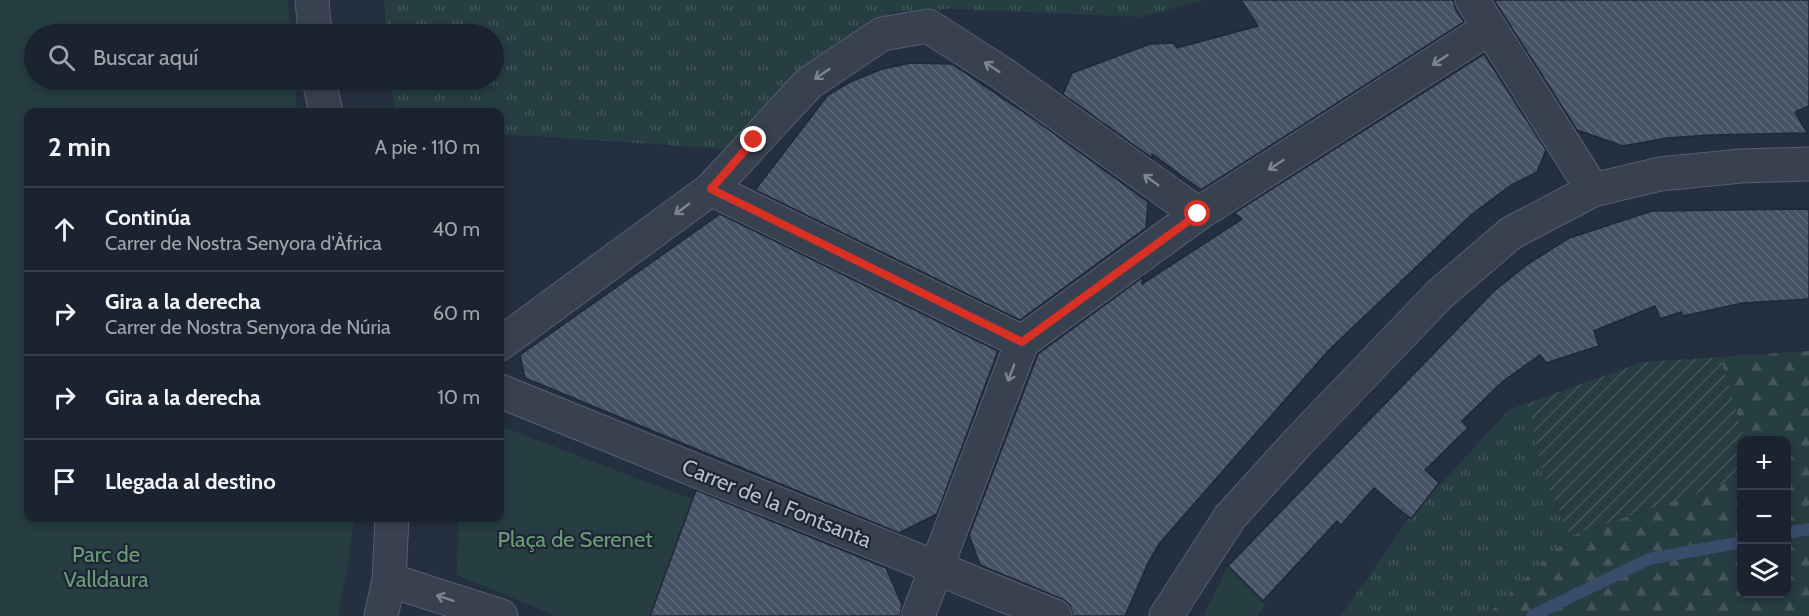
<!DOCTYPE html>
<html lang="es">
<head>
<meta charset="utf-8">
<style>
	:root { --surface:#1b2330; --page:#242b38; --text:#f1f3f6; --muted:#a0a4ab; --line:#39404c }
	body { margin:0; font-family:Cabin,sans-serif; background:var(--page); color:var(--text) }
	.controls { position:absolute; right:18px; bottom:18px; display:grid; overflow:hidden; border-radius:12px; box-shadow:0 3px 9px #0003 }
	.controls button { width:54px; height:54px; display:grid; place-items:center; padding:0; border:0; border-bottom:2px solid var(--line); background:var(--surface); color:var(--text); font:30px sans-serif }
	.stop { position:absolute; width:18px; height:18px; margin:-14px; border:4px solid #d93025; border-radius:50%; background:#fff }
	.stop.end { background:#d93025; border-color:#fff; box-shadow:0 2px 6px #0008 }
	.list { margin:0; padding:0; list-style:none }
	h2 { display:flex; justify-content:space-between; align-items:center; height:78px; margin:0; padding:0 24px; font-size:26px }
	h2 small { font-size:20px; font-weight:400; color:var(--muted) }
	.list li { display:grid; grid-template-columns:39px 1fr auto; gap:18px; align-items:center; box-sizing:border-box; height:84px; padding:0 24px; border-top:2px solid var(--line) }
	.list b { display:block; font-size:22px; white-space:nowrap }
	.list p { margin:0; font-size:20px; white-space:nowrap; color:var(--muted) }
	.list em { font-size:20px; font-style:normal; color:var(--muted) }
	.icon { flex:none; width:33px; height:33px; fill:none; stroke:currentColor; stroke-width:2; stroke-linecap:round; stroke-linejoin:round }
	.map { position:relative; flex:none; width:1809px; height:616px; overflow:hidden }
	.search { position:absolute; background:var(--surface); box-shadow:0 3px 9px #0003; left:24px; top:24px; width:480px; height:66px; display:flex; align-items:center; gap:15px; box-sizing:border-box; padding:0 21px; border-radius:33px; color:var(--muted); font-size:22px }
	.panel { position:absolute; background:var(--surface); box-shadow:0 3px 9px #0003; left:24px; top:108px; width:480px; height:414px; border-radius:12px }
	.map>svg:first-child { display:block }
</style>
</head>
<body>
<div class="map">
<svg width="1809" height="616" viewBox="0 0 1809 616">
	<defs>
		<pattern id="grass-tufts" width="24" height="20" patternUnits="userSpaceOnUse" patternTransform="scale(1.5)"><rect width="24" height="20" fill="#263d41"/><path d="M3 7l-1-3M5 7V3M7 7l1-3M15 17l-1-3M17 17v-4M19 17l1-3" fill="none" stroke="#43575b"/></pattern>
		<pattern id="forest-firs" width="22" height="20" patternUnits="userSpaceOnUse" patternTransform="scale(1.5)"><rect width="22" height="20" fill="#263d41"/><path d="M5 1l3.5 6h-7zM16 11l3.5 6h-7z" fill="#43575b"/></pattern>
		<pattern id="garden-furrows" width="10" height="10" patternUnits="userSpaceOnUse" patternTransform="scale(1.5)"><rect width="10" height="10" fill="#263d41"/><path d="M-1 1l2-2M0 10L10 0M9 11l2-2" fill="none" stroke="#43575b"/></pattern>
		<pattern id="building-back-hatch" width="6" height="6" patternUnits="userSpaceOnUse" patternTransform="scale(1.5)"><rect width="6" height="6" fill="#455164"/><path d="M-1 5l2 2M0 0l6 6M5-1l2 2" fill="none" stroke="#5e6879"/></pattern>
	</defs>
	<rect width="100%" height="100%" fill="#242f40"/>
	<g fill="url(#grass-tufts)">
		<polygon points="384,0 1204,0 1141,17 951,9 891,12 802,68 726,149 500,134 500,112 395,112 391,80 494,80 494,34 387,34"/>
		<polygon points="1528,403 1542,471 1570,536 1486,616 1341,616 1412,514 1509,410"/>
	</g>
	<polygon fill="url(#forest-firs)" points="1809,351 1809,616 1486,616 1570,536 1741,478 1742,594 1786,594 1786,440 1745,440 1720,357"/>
	<g fill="#263d41">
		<polygon points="0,0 288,0 291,34 34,34 34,80 295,80 297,112 28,112 28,518 354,518 349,560 338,616 0,616"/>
		<polygon points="500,426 692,499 650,616 556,616 457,575 458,518 500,518"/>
		<polygon points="1228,566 1266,604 1258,616 1203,616"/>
	</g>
	<polygon fill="url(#garden-furrows)" points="1720,357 1745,440 1742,440 1741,478 1570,536 1542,471 1528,403 1643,362"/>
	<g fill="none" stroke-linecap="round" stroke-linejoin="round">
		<g stroke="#394c69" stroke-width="12">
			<polyline points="1786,533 1809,529"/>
			<polyline points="1532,616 1649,559 1742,542"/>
		</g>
	</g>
	<g fill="url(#building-back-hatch)" stroke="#1f2837" stroke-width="1.5">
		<polygon points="1241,0 1453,0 1456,10 1464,22 1201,190 1152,154 1152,158 1063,94 1072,73 1150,44 1174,43 1177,48 1258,26"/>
		<polygon points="1494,0 1809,0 1809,106 1795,112 1807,133 1711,135 1667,138 1623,146 1577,130"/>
		<polygon points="1484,54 1546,150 1537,172 1510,186 1471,215 1328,351 1159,544 1148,563 1125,616 1073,616 1070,605 1062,599 980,565 969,535 1038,354 1143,277 1142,284 1242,219 1234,213"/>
		<polygon points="911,63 952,64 1038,122 1148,202 1146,228 1020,320 755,190 828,95 850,82 882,69"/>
		<polygon points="1809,209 1809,299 1743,303 1683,316 1681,312 1660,319 1655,306 1594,331 1599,346 1546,363 1540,355 1502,382 1462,421 1468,428 1425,470 1439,483 1411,519 1374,488 1341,525 1337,521 1263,601 1228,566 1494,291 1528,264 1569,238 1652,211"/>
		<polygon points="720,214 998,351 937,514 899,533 525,378 520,355"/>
		<polygon points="696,490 886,568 902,605 900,616 650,616"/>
	</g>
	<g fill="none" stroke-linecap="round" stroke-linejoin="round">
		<defs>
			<g id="minor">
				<polyline points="312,0 315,34"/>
				<polyline points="1472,0 1593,190"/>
				<polyline points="319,80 326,112"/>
				<polyline points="711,189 1022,342"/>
				<polyline points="500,344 711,189 809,83 882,34 928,26 1003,74 1198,214"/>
				<polyline points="500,391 1055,616"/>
				<polyline points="389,580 501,616"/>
				<polyline points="381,616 389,580 392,518"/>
				<polyline points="918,616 1022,342 1198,214 1489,28"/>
				<polyline points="1166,616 1230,517 1299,441 1440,294 1511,233 1593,190 1660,174 1741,166 1809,164"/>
			</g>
		</defs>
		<use href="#minor" stroke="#565f6d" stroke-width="35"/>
		<use href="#minor" stroke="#384150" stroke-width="33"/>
	</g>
	<defs><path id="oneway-shaft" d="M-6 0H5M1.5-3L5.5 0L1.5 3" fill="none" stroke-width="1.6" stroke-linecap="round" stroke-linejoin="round" transform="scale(1.5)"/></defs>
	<g stroke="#7d8593">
		<use href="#oneway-shaft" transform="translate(1440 60) rotate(147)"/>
		<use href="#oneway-shaft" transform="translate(992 67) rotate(-147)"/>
		<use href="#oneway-shaft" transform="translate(822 74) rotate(146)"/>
		<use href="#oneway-shaft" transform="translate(1276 165) rotate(147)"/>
		<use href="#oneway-shaft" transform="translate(1151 180) rotate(-144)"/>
		<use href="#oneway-shaft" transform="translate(682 209) rotate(144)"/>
		<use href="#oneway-shaft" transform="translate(1011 373) rotate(111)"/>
		<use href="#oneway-shaft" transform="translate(445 598) rotate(-162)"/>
	</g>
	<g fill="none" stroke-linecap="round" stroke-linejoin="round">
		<polyline stroke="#d93025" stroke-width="8" points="754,140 711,189 1022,342 1198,214"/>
	</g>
	<g text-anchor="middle" stroke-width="4.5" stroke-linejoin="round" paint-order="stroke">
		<g font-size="22" fill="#b5bcca" stroke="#1d2635">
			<text transform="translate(777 503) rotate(22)" y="8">Carrer de la Fontsanta</text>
		</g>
		<g font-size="22" fill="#6b9c78" stroke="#1d2635">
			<text x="575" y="547">Plaça de Serenet</text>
			<text x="106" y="562">Parc de<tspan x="106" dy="25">Valldaura</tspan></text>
		</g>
	</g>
</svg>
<div class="controls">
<button>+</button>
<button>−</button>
<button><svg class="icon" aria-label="layers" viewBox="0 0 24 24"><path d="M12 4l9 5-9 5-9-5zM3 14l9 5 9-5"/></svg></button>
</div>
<div class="stop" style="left:1198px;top:214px"></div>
<div class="stop end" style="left:754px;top:140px"></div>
<div class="search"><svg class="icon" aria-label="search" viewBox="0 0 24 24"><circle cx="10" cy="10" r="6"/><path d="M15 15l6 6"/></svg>Buscar aquí</div>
<section class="panel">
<h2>2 min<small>A pie · 110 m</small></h2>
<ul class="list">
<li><svg class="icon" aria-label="ahead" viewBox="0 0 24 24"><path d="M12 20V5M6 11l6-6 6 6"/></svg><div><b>Continúa</b><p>Carrer de Nostra Senyora d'Àfrica</p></div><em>40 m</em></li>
<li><svg class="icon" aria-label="right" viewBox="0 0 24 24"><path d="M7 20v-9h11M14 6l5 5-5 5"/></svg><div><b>Gira a la derecha</b><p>Carrer de Nostra Senyora de Núria</p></div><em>60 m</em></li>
<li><svg class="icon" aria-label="right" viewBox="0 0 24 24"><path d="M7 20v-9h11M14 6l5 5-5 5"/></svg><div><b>Gira a la derecha</b></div><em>10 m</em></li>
<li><svg class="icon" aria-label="arrive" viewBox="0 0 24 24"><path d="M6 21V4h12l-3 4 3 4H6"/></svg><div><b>Llegada al destino</b></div></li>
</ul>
</section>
</div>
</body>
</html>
